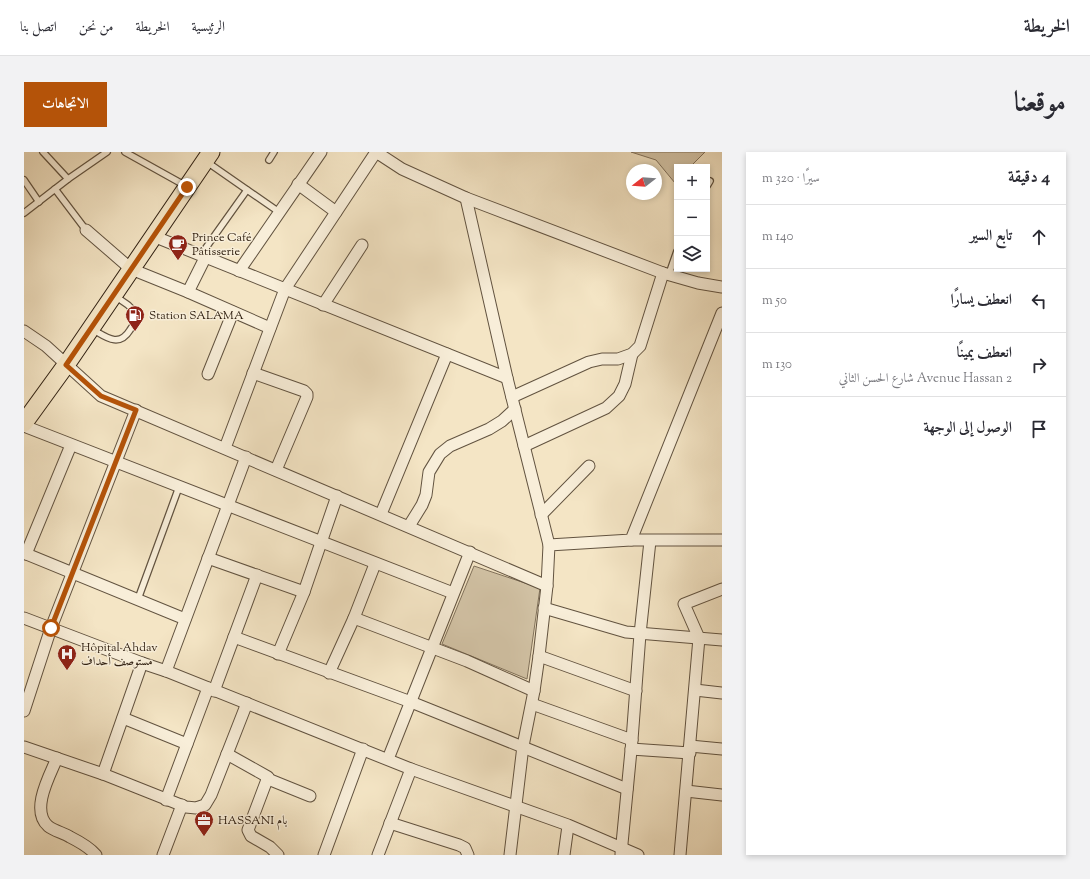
<!DOCTYPE html>
<html lang="ar">
<head>
<meta charset="utf-8">
<style>
	:root { --surface:#fff; --page:#f2f2f3; --text:#2b2b33; --muted:#7c7c81; --line:#e1e1e2; --accent:#b45309 }
	body { margin:0; font-family:"Sorts Mill Goudy",Amiri,serif; background:var(--page); color:var(--text); direction:rtl }
	.controls { position:absolute; right:12px; top:12px; display:grid; overflow:hidden; border-radius:0px; box-shadow:0 2px 6px #0003 }
	.controls button { width:36px; height:36px; display:grid; place-items:center; padding:0; border:0; border-bottom:1px solid var(--line); background:var(--surface); color:var(--text); font:20px sans-serif }
	.compass { position:absolute; left:602px; top:12px; width:36px; height:36px; border-radius:50%; background:var(--surface); box-shadow:0 2px 6px #0003; rotate:253deg }
	.stop { position:absolute; width:12px; height:12px; margin:-9px; border:3px solid #b45309; border-radius:50%; background:#fff }
	.stop.end { background:#b45309; border-color:#fff; box-shadow:0 1px 4px #0008 }
	.list { margin:0; padding:0; list-style:none }
	h2 { display:flex; justify-content:space-between; align-items:center; height:52px; margin:0; padding:0 16px; font-size:17px }
	h2 small { font-size:13px; font-weight:400; color:var(--muted) }
	.list li { display:grid; grid-template-columns:26px 1fr auto; gap:12px; align-items:center; box-sizing:border-box; height:64px; padding:0 16px; border-top:1px solid var(--line) }
	.list b { display:block; font-size:15px; white-space:nowrap }
	.list p { margin:0; font-size:13px; white-space:nowrap; color:var(--muted) }
	.list em { font-size:13px; font-style:normal; color:var(--muted) }
	.icon { flex:none; width:22px; height:22px; fill:none; stroke:currentColor; stroke-width:2; stroke-linecap:round; stroke-linejoin:round }
	.map { position:relative; flex:none; width:698px; height:703px; overflow:hidden; direction:ltr; border-radius:0px }
	header { display:flex; align-items:center; gap:24px; box-sizing:border-box; height:56px; padding:0 20px; background:var(--surface); border-bottom:1px solid var(--line) }
	header strong { font-size:19px }
	nav { display:flex; gap:22px; margin-inline-start:auto; font-size:14px }
	.intro { display:flex; align-items:center; justify-content:space-between; box-sizing:border-box; height:96px; padding:0 24px }
	h1 { margin:0; font-size:28px }
	.button { padding:10px 18px; border-radius:0px; background:var(--accent); color:#fff; font-size:14px; font-weight:700 }
	main { display:flex; gap:24px; padding:0 24px }
	aside { flex:1; background:var(--surface); border-radius:0px; box-shadow:0 2px 6px #0003 }
	.map>svg:first-child { display:block }
</style>
</head>
<body>
<header>
<strong>الخريطة</strong>
<nav><a>الرئيسية</a><a>الخريطة</a><a>من نحن</a><a>اتصل بنا</a></nav>
</header>
<div class="intro"><h1>موقعنا</h1><a class="button">الاتجاهات</a></div>
<main>
<aside>
<h2>4 دقيقة<small>سيرًا · 320 m</small></h2>
<ul class="list">
<li><svg class="icon" aria-label="ahead" viewBox="0 0 24 24"><path d="M12 20V5M6 11l6-6 6 6"/></svg><div><b>تابع السير</b></div><em>140 m</em></li>
<li><svg class="icon" aria-label="left" viewBox="0 0 24 24"><path d="M17 20v-9H6M10 6l-5 5 5 5"/></svg><div><b>انعطف يسارًا</b></div><em>50 m</em></li>
<li><svg class="icon" aria-label="right" viewBox="0 0 24 24"><path d="M7 20v-9h11M14 6l5 5-5 5"/></svg><div><b>انعطف يمينًا</b><p>Avenue Hassan 2 شارع الحسن الثاني</p></div><em>130 m</em></li>
<li><svg class="icon" aria-label="arrive" viewBox="0 0 24 24"><path d="M6 21V4h12l-3 4 3 4H6"/></svg><div><b>الوصول إلى الوجهة</b></div></li>
</ul>
</aside>
<div class="map">
<svg width="698" height="703" viewBox="0 0 698 703">
	<rect width="100%" height="100%" fill="#f4e5c5"/>
	<filter id="stains"><feTurbulence type="fractalNoise" baseFrequency=".005" numOctaves="4"/><feColorMatrix values="0 0 0 0 .2 0 0 0 0 .09 0 0 0 0 .02 0 0 0 .5 -.17"/></filter>
	<radialGradient id="worn" r=".72"><stop offset=".6" stop-color="#630" stop-opacity="0"/><stop offset="1" stop-color="#630" stop-opacity=".3"/></radialGradient>
	<g fill="#d3c4a7" stroke="#82735d">
		<polygon points="607,0 681,0 666,15 653,15 653,28 651,31 632,8"/>
		<polygon points="450,414 516,436 503,527 418,492"/>
	</g>
	<g fill="none" stroke-linecap="round" stroke-linejoin="round">
		<defs>
			<g id="lane">
				<polyline points="19,0 44,27"/>
				<polyline points="101,0 162,34"/>
				<polyline points="245,8 250,0"/>
				<polyline points="183,10 255,60"/>
				<polyline points="0,28 15,50"/>
				<polyline points="683,34 686,29"/>
				<polyline points="31,37 62,78"/>
				<polyline points="0,61 44,27 83,0"/>
				<polyline points="176,104 223,38"/>
				<polyline points="645,122 653,99"/>
				<path d="M68,177C82,185 95,196 106,178C110,172 113,168 112,161L104,153L91,144"/>
				<polyline points="114,447 155,335"/>
			</g>
			<g id="street">
				<polyline points="274,32 312,60"/>
				<polyline points="442,46 483,226 525,393"/>
				<polyline points="62,78 107,117 164,140 181,106"/>
				<polyline points="129,84 483,226"/>
				<polyline points="215,119 297,0"/>
				<polyline points="164,140 246,176"/>
				<polyline points="299,153 338,93"/>
				<polyline points="0,179 22,194 77,244 523,434"/>
				<polyline points="229,221 280,239 283,242 283,245 252,318"/>
				<polyline points="184,222 209,160"/>
				<polyline points="488,245 565,210 578,207 594,207 608,202 616,194 639,121"/>
				<polyline points="0,274 429,441"/>
				<polyline points="500,294 582,256 595,244 601,232 608,202"/>
				<polyline points="201,296 261,137 352,0 378,17 442,46 639,121 674,131 698,135"/>
				<polyline points="357,362 423,202"/>
				<polyline points="517,363 565,314"/>
				<polyline points="385,374 398,353 402,343 405,320 416,302 426,294 465,277 478,269 491,257"/>
				<polyline points="607,388 698,388"/>
				<polyline points="0,401 161,467"/>
				<polyline points="2,402 47,293"/>
				<polyline points="184,406 280,440"/>
				<polyline points="520,456 602,480 698,488"/>
				<polyline points="0,466 118,511 142,519 387,617 544,673 614,703"/>
				<polyline points="330,466 443,509 510,539"/>
				<polyline points="210,485 387,550 603,637"/>
				<polyline points="254,502 280,440 313,344"/>
				<polyline points="515,504 612,539"/>
				<polyline points="142,519 222,305"/>
				<polyline points="305,521 330,466 351,412"/>
				<polyline points="671,538 698,541"/>
				<polyline points="190,539 233,423"/>
				<polyline points="508,552 608,588"/>
				<polyline points="0,559 27,476 112,258"/>
				<polyline points="99,566 163,592"/>
				<polyline points="666,594 698,597"/>
				<polyline points="0,595 79,622 162,655 172,656 181,653 187,643 223,551"/>
				<polyline points="607,597 666,601"/>
				<polyline points="203,602 244,625 224,678 227,684 246,695 254,703"/>
				<path d="M33,606C26,623 6,658 24,674C30,679 40,681 46,685C56,690 65,695 72,703"/>
				<polyline points="364,607 446,400"/>
				<polyline points="79,622 118,511"/>
				<polyline points="244,627 286,644"/>
				<polyline points="662,639 698,643"/>
				<polyline points="142,648 184,536"/>
				<polyline points="366,671 435,693 441,696 444,703"/>
				<polyline points="597,702 608,588 616,482 626,389"/>
				<polyline points="139,703 158,653"/>
				<polyline points="300,703 339,597"/>
				<polyline points="354,703 387,617"/>
				<polyline points="486,703 499,594 510,539 515,504 523,434 525,393 607,388 698,161"/>
				<polyline points="540,703 544,674"/>
				<polyline points="656,703 675,486 660,452 698,437"/>
			</g>
			<polyline id="primary" points="0,271 42,213 187,0"/>
		</defs>
		<use href="#lane" stroke="#625340" stroke-width="8"/>
		<use href="#street" stroke="#625340" stroke-width="13"/>
		<use href="#primary" stroke="#322213" stroke-width="19"/>
		<use href="#lane" stroke="#f8eed9" stroke-width="5.5"/>
		<use href="#street" stroke="#f8eed9" stroke-width="11"/>
		<use href="#primary" stroke="#f4e5c5" stroke-width="17"/>
	</g>
	<g fill="none" stroke-linecap="round" stroke-linejoin="round">
		<polyline stroke="#b45309" stroke-width="5" points="27,476 112,258 77,244 42,213 163,35"/>
	</g>
	<defs>
		<symbol id="cafe-pin" viewBox="-11 -11 22 30"><path d="M0 17L-7.5 6A9.5 9.5 0 1 1 7.5 6Z" fill="#8f2418" stroke="#f8eed9"/><path d="M-5.5-4.5H6V0H3Q3 3.5 0 3.5H-2.5Q-5.5 3.5-5.5 0ZM3-3.2v2h1.7v-2ZM-6 4.5H4V6H-6Z" fill="#fff"/></symbol>
		<symbol id="fuel-pin" viewBox="-11 -11 22 30"><path d="M0 17L-7.5 6A9.5 9.5 0 1 1 7.5 6Z" fill="#8f2418" stroke="#f8eed9"/><path d="M-5.5-6h7V0h2V4h1.3V-2.5L3-4.5l.8-.8L6-3V5H2.5V1h-1V6h-7ZM-4.2-4.7v3.2H.2V-4.7Z" fill="#fff"/></symbol>
		<symbol id="hospital-pin" viewBox="-11 -11 22 30"><path d="M0 17L-7.5 6A9.5 9.5 0 1 1 7.5 6Z" fill="#8f2418" stroke="#f8eed9"/><path d="M-5-5h3v3.5h4V-5h3V5h-3V1.5h-4V5h-3Z" fill="#fff"/></symbol>
		<symbol id="office-pin" viewBox="-11 -11 22 30"><path d="M0 17L-7.5 6A9.5 9.5 0 1 1 7.5 6Z" fill="#8f2418" stroke="#f8eed9"/><path d="M-6-3h4V-5.5h4V-3h4V5H-6ZM-1-4.5V-3h2v-1.5ZM-6 0V1H6V0Z" fill="#fff"/></symbol>
	</defs>
	<g fill-rule="evenodd">
		<use href="#cafe-pin" x="143" y="81" width="22" height="30"/>
		<use href="#fuel-pin" x="100" y="152" width="22" height="30"/>
		<use href="#hospital-pin" x="32" y="491" width="22" height="30"/>
		<use href="#office-pin" x="169" y="657" width="22" height="30"/>
	</g>
	<g text-anchor="middle" stroke-width="3" stroke-linejoin="round" paint-order="stroke">
		<g font-size="12" fill="#322213" stroke="#f8eed9" text-anchor="start">
			<text x="168" y="89">Prince Café<tspan x="168" dy="14">Pâtisserie</tspan></text>
			<text x="125" y="167">Station SALAMA</text>
			<text x="57" y="499">Hôpital Ahdav<tspan x="57" dy="14">مستوصف أحداف</tspan></text>
			<text x="194" y="672">HASSANI بام</text>
		</g>
	</g>
	<rect width="100%" height="100%" filter="url(#stains)"/>
	<rect width="100%" height="100%" fill="url(#worn)"/>
</svg>
<div class="controls">
<button>+</button>
<button>−</button>
<button><svg class="icon" aria-label="layers" viewBox="0 0 24 24"><path d="M12 4l9 5-9 5-9-5zM3 14l9 5 9-5"/></svg></button>
</div>
<svg class="compass" viewBox="-18 -18 36 36"><path d="M0-13l5 13h-10z" fill="#e53935"/><path d="M0 13l5-13h-10z" fill="#7c7c81"/></svg>
<div class="stop" style="left:27px;top:476px"></div>
<div class="stop end" style="left:163px;top:35px"></div>
</div>
</main>
</body>
</html>
